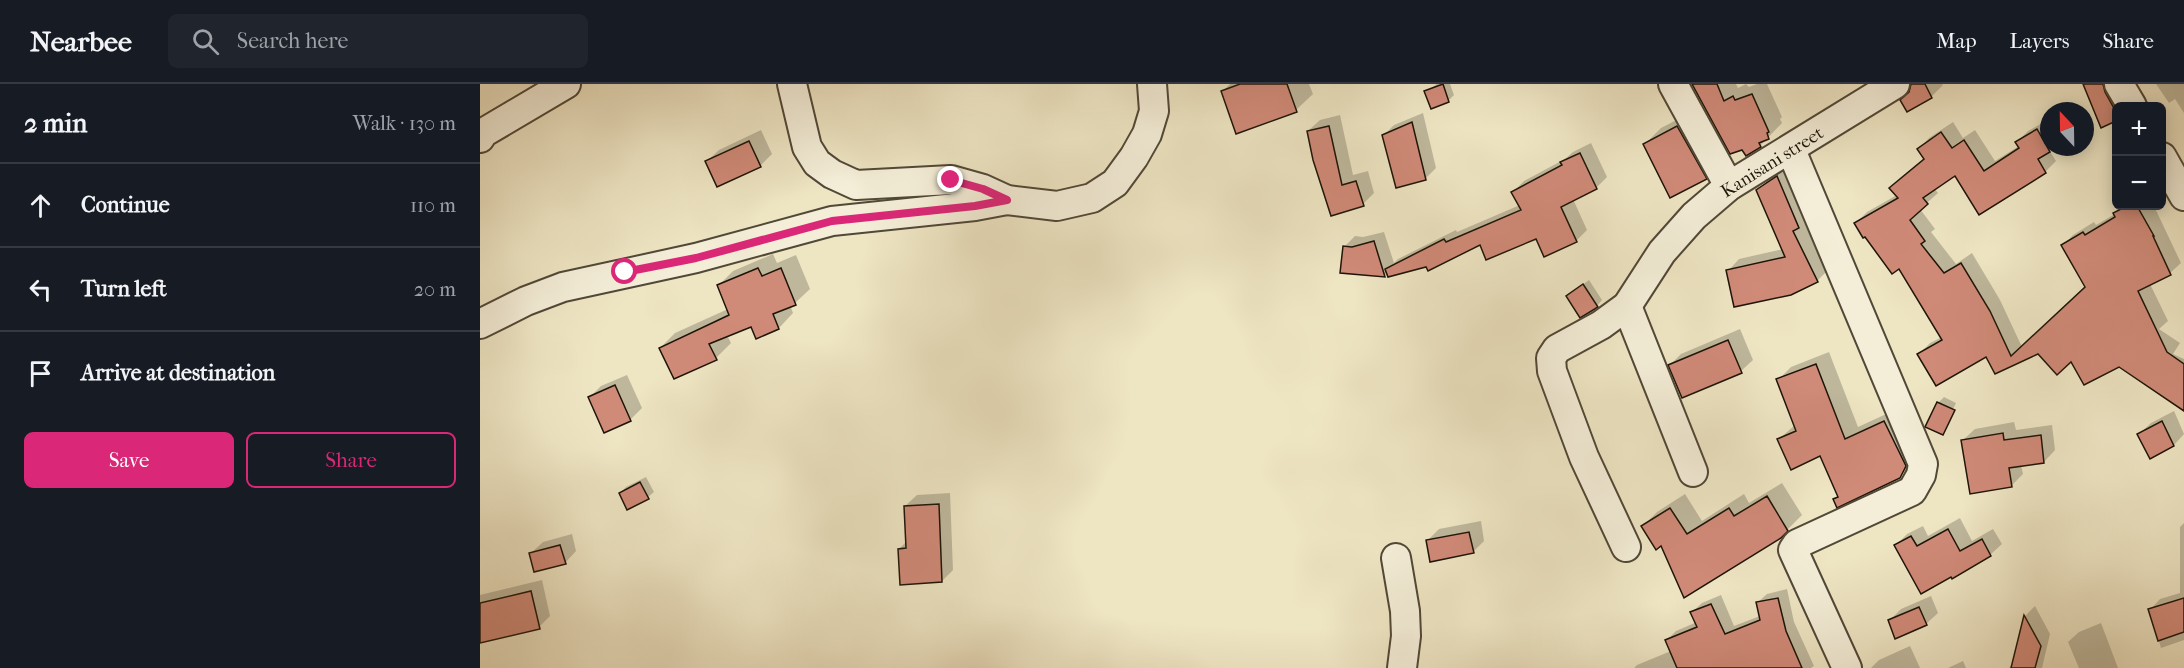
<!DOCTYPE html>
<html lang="en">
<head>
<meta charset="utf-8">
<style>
	:root { --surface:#171b24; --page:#20242c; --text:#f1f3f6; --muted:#9ea1a6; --line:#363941; --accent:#db2777 }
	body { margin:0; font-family:"IM FELL French Canon",serif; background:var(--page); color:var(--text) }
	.controls { position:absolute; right:18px; top:18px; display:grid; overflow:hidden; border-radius:9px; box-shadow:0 3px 15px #0003 }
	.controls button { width:54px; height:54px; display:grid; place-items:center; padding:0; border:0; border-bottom:2px solid var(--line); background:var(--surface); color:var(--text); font:30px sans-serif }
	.compass { position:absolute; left:1560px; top:18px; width:54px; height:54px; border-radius:50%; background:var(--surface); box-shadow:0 3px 15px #0003; rotate:338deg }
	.stop { position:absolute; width:18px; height:18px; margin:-14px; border:4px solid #db2777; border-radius:50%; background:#fff }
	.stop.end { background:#db2777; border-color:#fff; box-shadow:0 2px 6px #0008 }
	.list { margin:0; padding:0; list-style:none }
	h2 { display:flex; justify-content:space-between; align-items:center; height:78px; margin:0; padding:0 24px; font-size:26px }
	h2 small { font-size:20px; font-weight:400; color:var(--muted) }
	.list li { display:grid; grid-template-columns:39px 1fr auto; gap:18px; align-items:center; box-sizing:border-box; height:84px; padding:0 24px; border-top:2px solid var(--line) }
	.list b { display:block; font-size:22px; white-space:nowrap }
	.list em { font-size:20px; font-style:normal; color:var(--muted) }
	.actions { display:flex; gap:12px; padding:18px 24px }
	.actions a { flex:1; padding:14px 0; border:2px solid var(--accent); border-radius:9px; text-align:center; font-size:21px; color:var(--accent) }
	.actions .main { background:var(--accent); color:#fff }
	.icon { flex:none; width:33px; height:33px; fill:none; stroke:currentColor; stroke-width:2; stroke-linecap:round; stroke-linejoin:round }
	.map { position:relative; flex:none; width:1704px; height:584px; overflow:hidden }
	header { display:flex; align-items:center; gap:36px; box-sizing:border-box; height:84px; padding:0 30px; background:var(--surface); border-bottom:2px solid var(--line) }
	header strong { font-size:28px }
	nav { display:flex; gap:33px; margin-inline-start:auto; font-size:21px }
	.search { width:420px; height:54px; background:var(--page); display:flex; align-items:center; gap:15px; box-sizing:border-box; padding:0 21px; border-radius:9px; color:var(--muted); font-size:22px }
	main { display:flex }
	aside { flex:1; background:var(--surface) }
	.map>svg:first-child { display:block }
</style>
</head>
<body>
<header>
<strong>Nearbee</strong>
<div class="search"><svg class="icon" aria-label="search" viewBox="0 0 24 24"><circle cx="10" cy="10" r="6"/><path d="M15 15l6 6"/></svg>Search here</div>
<nav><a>Map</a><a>Layers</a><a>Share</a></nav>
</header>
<main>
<aside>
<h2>2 min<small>Walk · 130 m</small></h2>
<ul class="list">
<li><svg class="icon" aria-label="ahead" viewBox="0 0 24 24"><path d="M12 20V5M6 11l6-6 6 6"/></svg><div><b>Continue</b></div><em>110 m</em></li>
<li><svg class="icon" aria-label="left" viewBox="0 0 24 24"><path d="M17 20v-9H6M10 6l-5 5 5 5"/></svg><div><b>Turn left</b></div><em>20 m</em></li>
<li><svg class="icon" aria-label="arrive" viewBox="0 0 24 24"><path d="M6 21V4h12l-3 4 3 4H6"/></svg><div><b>Arrive at destination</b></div></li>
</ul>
<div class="actions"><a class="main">Save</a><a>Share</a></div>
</aside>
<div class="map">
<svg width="1704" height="584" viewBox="0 0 1704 584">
	<rect width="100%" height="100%" fill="#eee5c3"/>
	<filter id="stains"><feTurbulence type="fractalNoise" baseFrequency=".00333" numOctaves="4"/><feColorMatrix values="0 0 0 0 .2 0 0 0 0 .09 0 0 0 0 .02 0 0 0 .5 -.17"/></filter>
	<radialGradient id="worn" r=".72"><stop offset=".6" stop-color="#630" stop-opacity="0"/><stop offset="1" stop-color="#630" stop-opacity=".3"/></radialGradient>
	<g fill="#0003">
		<polygon points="750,0 829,0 833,10 816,26 743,7"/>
		<polygon points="957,0 970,0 974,11 968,17 946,8"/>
		<polygon points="1214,0 1256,0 1258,4 1266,0 1269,3 1277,0 1287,0 1302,33 1300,35 1302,39 1280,62"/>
		<polygon points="1433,0 1462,0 1463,1 1451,13 1431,8"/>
		<polygon points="1609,0 1638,0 1636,36 1622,42"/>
		<polygon points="1676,0 1704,0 1704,29 1695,15 1689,19"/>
		<polygon points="1214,27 1242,78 1226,94 1164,61 1181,44"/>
		<polygon points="943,29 956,84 945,95 903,52 914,41"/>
		<polygon points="860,31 873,91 888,87 894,109 883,120 852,130 828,47 840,36"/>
		<polygon points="1568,36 1569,63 1573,63 1569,66 1576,77 1565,88 1499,129 1475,90 1454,104 1458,109 1440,125 1455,145 1451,148 1476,180 1492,169 1520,216 1542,263 1607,203 1583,161 1593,151 1614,138 1616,141 1635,130 1643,122 1674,122 1701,179 1690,189 1670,200 1688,237 1679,245 1700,259 1693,270 1704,275 1704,325 1639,281 1592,276 1558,268 1515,288 1507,270 1439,270 1450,259 1462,253 1419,183 1376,139 1387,128 1417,111 1411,104 1445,74 1439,65 1449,54 1473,38 1483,54 1495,46 1515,77 1539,62 1537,58 1548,47"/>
		<polygon points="281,46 292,70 280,82 238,101 227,77 239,66"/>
		<polygon points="1111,59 1127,93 1116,104 1093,115 1107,146 1096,157 1056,153 1001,159 908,188 904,192 865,162 875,152 883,153 904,148 914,179 918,175 976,146 977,148 1040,121 1033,108 1044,97 1085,75 1093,68"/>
		<polygon points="1309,82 1330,131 1325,136 1349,185 1337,197 1248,187 1259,175 1303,165 1278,106 1294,90"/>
		<polygon points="293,170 297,179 316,171 330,205 315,219 310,221 313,229 299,244 271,241 247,251 251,259 236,274 180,264 195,249 248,225 238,202 253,187"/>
		<polygon points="1109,196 1122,216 1117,222 1088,212"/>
		<polygon points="1260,245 1273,276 1261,287 1190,281 1201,270"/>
		<polygon points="1349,268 1378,343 1417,325 1433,380 1419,393 1355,415 1359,411 1341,371 1298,356 1315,341 1298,296 1311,283"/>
		<polygon points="147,291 162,324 150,336 110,313 121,302"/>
		<polygon points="1464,313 1476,319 1464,344 1467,344 1462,349 1447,342 1458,319"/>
		<polygon points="1694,327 1704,350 1694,361 1670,373 1659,350 1671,339"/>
		<polygon points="1534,338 1536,346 1572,341 1575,366 1564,378 1541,381 1543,390 1531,402 1483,356 1495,345"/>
		<polygon points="166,393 174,408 168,413 140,409 146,403"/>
		<polygon points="1302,399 1322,431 1300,453 1182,460 1163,442 1177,428 1205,410 1222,437 1264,410 1269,419"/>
		<polygon points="470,409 473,486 462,497 419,465 427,457 425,422 437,411"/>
		<polygon points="1480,434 1492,457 1513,445 1522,460 1510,471 1416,461 1427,450 1443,442 1448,452"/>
		<polygon points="1001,437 1004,457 993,468 947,457 959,445"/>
		<polygon points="1704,439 1704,556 1681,564 1670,526 1680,515 1700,509 1700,443"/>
		<polygon points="92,450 96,467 85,479 51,469 63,458"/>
		<polygon points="62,496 70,532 59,543 0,557 0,511"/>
		<polygon points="1307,505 1314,538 1334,582 1331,584 1154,584 1157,581 1191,567 1187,556 1196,547 1217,538 1212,528 1222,519 1241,511 1254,542 1280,532 1277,519 1287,510"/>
		<polygon points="1451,512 1458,529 1446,540 1409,537 1421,525"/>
		<polygon points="1555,522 1570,550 1562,584 1529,584 1534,578 1545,532"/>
		<polygon points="1621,539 1638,584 1599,584 1588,558 1599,548"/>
		<polygon points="1430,562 1440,584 1391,584 1399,576"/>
		<polygon points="1483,577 1486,584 1468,584"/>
	</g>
	<g fill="#d08a78" stroke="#1d1408" stroke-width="1.5">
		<polygon points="760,0 807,0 817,28 756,50 741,7"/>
		<polygon points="963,0 969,18 951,25 944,7"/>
		<polygon points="1212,0 1237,0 1244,17 1253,12 1255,16 1272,10 1289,48 1287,49 1289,55 1279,59 1281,63 1266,72 1262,66 1250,70"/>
		<polygon points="1431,0 1445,0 1452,14 1427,28 1420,16 1429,8"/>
		<polygon points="1603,0 1623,0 1625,8 1636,28 1636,37 1621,44"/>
		<polygon points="932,38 946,96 916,104 902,51"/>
		<polygon points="849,42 862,101 876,97 884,122 851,132 833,76 827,47"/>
		<polygon points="1197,42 1227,95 1190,114 1163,60"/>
		<polygon points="1557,45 1570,68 1558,75 1566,89 1499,131 1475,92 1443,114 1448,120 1430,136 1445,157 1441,160 1464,189 1481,179 1510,227 1531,272 1605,203 1581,161 1603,148 1605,151 1635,133 1633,129 1647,122 1657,122 1674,152 1673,152 1691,191 1658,207 1687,268 1704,280 1704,327 1639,283 1604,301 1591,278 1577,291 1558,270 1515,290 1506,273 1456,302 1437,270 1462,256 1419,185 1412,190 1385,153 1383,154 1374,139 1418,114 1409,104 1444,75 1437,65 1461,48 1472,64 1484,56 1504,87 1539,64 1535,58"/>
		<polygon points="269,57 281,83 237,103 225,77"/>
		<polygon points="1100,69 1117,105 1081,123 1097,158 1064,173 1056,155 1006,176 1000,161 948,187 946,183 908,193 905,185 964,155 966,158 1041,126 1031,108 1082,81 1080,78"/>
		<polygon points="1297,92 1319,144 1313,147 1338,198 1311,211 1254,223 1246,186 1305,173 1276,106"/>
		<polygon points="894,157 905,193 860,189 863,162 872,163"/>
		<polygon points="278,184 282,192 301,184 316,221 293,230 299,245 276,255 271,243 229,260 237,276 194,295 179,264 249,231 237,201"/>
		<polygon points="1103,200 1118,223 1100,234 1086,212"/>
		<polygon points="1248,256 1262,289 1202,314 1188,281"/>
		<polygon points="1336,280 1365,355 1404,337 1426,382 1420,394 1357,424 1353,415 1358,413 1340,372 1311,386 1297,355 1316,347 1296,295"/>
		<polygon points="135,301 151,337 124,349 108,313"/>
		<polygon points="1457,318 1475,326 1463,351 1445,343"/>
		<polygon points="1682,337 1694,362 1670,375 1657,350"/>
		<polygon points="1523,349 1524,356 1561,351 1564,379 1529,384 1532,403 1490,410 1481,356"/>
		<polygon points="160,398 169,415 147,426 139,409"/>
		<polygon points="1287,412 1308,447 1301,454 1204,514 1181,462 1176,466 1161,442 1190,424 1207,450 1249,424 1254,432"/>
		<polygon points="459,420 462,498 420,501 418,465 426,464 424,422"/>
		<polygon points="1468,445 1480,467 1502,455 1511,472 1472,495 1471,493 1441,510 1414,461 1431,452 1437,462"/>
		<polygon points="989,448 994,469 950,478 946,456"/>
		<polygon points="80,461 86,480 54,488 49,469"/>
		<polygon points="51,507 60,545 0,559 0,519"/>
		<polygon points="1298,514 1306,547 1322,584 1197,584 1185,556 1217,543 1210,528 1231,520 1245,550 1280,536 1276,518"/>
		<polygon points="1704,514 1704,548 1678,557 1668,525"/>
		<polygon points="1439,523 1447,541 1415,555 1408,536"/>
		<polygon points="1544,531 1561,562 1555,584 1531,584"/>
	</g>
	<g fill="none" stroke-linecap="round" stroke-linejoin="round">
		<defs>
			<g id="minor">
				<polyline points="312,0 327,63 337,79 352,90 376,101 471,96 503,105 527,116 577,122 612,114 635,99 654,73 667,50 674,27 672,0"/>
				<polyline points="1193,0 1249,102"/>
				<polyline points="1639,0 1652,22"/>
				<polyline points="0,54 3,49 86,0"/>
				<polyline points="1311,66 1443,380 1441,391 1432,407 1317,460 1313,466 1367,584"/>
				<polyline points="1682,73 1704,112"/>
				<polyline points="1147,222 1213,388"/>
				<polyline points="0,240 46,217 83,203 216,174 352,137 495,122 527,116"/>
				<polyline points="1146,463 1104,373 1072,287 1071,274 1077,265 1121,241 1147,222 1182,168 1214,132 1249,102 1415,0"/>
				<polyline points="916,474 925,527 926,552 922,584"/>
			</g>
		</defs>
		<use href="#minor" stroke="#514837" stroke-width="32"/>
		<use href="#minor" stroke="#f4eed8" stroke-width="28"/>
	</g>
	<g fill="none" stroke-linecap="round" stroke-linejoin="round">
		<polyline stroke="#db2777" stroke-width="8" points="145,188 216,174 352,137 495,122 527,116 503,105 471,96"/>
	</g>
	<g text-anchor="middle" stroke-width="5" stroke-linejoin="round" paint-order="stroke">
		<g font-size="18" fill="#1d1408" stroke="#f4eed8">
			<text transform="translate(1292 78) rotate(-32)" y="6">Kanisani street</text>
		</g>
	</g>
	<rect width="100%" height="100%" filter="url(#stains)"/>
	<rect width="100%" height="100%" fill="url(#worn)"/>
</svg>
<div class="controls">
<button>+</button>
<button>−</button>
</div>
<svg class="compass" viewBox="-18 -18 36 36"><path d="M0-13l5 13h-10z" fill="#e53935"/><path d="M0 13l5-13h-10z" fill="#9ea1a6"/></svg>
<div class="stop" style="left:145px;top:188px"></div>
<div class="stop end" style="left:471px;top:96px"></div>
</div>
</main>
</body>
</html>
